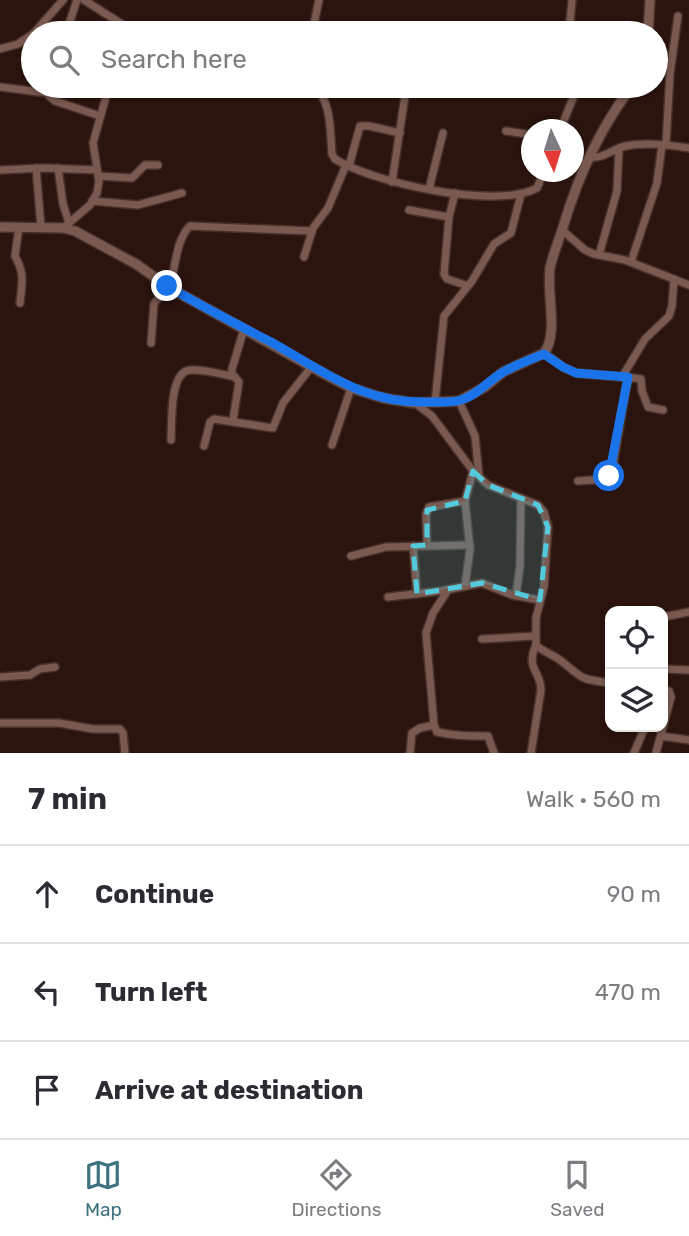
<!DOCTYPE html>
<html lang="en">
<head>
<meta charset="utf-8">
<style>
	:root { --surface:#fff; --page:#f2f2f3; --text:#2b2b33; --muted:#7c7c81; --line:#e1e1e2; --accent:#3d737f }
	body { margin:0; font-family:Rubik,sans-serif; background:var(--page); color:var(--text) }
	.controls { position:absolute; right:21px; bottom:21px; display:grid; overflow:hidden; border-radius:14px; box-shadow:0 2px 5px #0004 }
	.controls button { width:63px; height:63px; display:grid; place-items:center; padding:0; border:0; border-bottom:2px solid var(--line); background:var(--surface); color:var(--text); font:35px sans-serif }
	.compass { position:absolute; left:521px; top:119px; width:63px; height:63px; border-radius:50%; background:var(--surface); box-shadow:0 2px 5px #0004; rotate:176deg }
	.stop { position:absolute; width:21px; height:21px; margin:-16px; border:5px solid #1a73e8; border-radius:50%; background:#fff }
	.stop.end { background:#1a73e8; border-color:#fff; box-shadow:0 2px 7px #0008 }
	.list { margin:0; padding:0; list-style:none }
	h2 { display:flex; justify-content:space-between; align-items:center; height:91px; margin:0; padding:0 28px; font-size:30px }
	h2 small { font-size:23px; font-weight:400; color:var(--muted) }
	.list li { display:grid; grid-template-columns:46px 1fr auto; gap:21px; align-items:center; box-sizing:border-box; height:98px; padding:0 28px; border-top:2px solid var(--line) }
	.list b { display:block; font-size:26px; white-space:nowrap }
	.list em { font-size:23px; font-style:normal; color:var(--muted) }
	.icon { flex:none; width:38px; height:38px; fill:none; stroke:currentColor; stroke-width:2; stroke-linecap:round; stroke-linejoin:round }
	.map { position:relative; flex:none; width:689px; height:753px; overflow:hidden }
	.search { position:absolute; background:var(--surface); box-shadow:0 2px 5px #0004; left:21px; right:21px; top:21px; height:77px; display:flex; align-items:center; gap:18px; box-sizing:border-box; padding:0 24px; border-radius:38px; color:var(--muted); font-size:26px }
	.sheet { height:385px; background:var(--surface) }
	nav { display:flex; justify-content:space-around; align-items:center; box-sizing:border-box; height:98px; border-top:2px solid var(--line); background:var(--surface); font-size:19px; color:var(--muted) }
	nav a { display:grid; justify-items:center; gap:4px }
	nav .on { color:var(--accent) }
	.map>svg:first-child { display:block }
</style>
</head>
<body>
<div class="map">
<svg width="689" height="753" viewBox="0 0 689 753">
	<rect width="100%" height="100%" fill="#2b140d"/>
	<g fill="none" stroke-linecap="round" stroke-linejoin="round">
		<defs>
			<g id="minor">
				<polyline points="84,0 136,33"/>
				<polyline points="34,33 63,0"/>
				<polyline points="66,33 77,0"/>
				<polyline points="312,33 319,0"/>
				<polyline points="569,33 572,0"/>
				<polyline points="0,49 18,44 33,34"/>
				<polyline points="47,86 49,96 55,101 100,116"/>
				<path d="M313,86C332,99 330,132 332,154L335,159C373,183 497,210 537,188L544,172"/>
				<polyline points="602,86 625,94"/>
				<polyline points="0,87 47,93"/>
				<polyline points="560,130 578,86"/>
				<polyline points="506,131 532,135"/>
				<polyline points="666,145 670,73 678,16"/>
				<path d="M589,157C604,159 612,149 626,146C646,142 669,145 689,148"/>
				<polyline points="349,166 360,126 369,126 400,133"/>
				<polyline points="36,168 41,227"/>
				<polyline points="58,168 63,204 69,223"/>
				<polyline points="0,170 44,168 97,170"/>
				<polyline points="98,176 132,178 145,165 158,165"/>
				<polyline points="392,182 406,89"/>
				<polyline points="429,189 443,133"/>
				<polyline points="455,193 449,217 444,274 447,279 468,286"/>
				<polyline points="92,201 138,205 182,193"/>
				<polyline points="409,210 449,217"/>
				<path d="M19,227L15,256C25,274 22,282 20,303"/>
				<polyline points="63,228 90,205 97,193 99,181 93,143 109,86"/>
				<polyline points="562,230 585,250 594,254 625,260 689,285"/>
				<polyline points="599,255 617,191 619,148"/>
				<polyline points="304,257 313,228 328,208 346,165"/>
				<polyline points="631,262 657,183 662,145"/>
				<path d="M170,288C175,269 176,239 190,226L312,231"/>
				<polyline points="151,343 154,304 167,286"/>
				<polyline points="544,353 563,367 576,373 622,377 645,339 669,316 672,306 674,279"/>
				<polyline points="626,377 641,379 642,391 648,407 663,410"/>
				<polyline points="459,401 475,436 479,476"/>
				<polyline points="435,402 444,316 472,281 494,244 511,233 521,194"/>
				<path d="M415,403L432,416L473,471L488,485L538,505L544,512L548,527L544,587L536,618V645C543,652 552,654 560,660C584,679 579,679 610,683"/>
				<polyline points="233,420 239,382 232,374 232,369 244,329"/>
				<path d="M171,440C172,423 169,372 190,370C205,369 221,374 235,377"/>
				<polyline points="332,445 351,388"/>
				<polyline points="204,446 210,422 214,419 273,428 283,403 312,366"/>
				<polyline points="578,481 606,479 612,471 628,377"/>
				<polyline points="427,545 426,514 429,507 465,501"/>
				<polyline points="413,546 417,594"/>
				<polyline points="351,556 386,547 470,545"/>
				<polyline points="465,586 470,549 465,501 473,471"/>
				<path d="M448,590L433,613L426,633L434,725L437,732C456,736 469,736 488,736L494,753"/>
				<polyline points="516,596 520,566 521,498"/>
				<polyline points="388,597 441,591 482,583 512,595 540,600"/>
				<polyline points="663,617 689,612"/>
				<polyline points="482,639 535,636"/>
				<polyline points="663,669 689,670"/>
				<polyline points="0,677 30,675 40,669 55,667"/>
				<polyline points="0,723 59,723 93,729 120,729 123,733 125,753"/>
				<polyline points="661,736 689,740"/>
				<polyline points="410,753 412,733 420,728 434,725"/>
				<path d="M531,753L541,690C541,671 525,669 536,645"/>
				<polyline points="634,753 645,727"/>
				<polyline points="656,753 671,697 669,691 663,690"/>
			</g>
			<g id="tertiary">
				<polyline points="648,33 650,0"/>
				<path d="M0,227L63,228L75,231L136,264L170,288L328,376L351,388L383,398L414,403L459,401L485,387L503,372L544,353C559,334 546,292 550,268C553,254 559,240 563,227C578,177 600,128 632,86"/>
			</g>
		</defs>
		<use href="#minor" stroke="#47312a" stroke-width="10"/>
		<use href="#tertiary" stroke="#47312a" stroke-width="12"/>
		<use href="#minor" stroke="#7a5a50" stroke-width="7"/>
		<use href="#tertiary" stroke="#7a5a50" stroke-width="9"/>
	</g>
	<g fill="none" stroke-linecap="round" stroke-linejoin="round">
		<path stroke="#1a73e8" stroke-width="9" d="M167,286C201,306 236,324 271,342C325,372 363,404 429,402C439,402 451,403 461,400C478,395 490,379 505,371C518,364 531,359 544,354L563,367L576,373L628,377L609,476"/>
	</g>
	<path fill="#53cadc" fill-opacity="0.2" stroke="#53cadc" stroke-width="5" stroke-dasharray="14 9" stroke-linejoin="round" d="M473,471L488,485L538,505L548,527L540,600L482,583L417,594L413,546L427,545V510L465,501Z"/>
</svg>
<div class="controls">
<button><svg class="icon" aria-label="locate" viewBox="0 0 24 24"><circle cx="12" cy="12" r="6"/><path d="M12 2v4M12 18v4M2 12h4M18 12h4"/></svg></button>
<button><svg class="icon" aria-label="layers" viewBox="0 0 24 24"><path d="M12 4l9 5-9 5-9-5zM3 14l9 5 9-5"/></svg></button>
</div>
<svg class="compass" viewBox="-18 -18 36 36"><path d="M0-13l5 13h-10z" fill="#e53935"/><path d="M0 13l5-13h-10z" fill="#7c7c81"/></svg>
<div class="stop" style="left:609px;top:476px"></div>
<div class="stop end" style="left:167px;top:286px"></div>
<div class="search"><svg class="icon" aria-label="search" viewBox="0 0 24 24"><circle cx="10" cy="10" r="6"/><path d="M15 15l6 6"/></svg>Search here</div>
</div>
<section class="sheet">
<h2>7 min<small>Walk · 560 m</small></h2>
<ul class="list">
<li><svg class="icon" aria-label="ahead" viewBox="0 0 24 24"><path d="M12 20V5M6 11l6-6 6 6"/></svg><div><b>Continue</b></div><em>90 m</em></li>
<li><svg class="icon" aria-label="left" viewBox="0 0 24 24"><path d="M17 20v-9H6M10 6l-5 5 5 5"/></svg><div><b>Turn left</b></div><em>470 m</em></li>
<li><svg class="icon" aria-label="arrive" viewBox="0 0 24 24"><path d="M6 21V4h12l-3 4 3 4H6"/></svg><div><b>Arrive at destination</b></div></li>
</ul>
</section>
<nav>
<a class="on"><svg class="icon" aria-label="map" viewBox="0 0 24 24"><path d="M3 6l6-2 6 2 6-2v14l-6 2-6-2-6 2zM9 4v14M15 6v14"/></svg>Map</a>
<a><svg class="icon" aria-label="directions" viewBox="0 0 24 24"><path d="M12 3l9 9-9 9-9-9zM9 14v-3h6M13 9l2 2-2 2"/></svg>Directions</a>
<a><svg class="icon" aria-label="saved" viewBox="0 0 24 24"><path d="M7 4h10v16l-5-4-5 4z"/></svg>Saved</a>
</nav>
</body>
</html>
